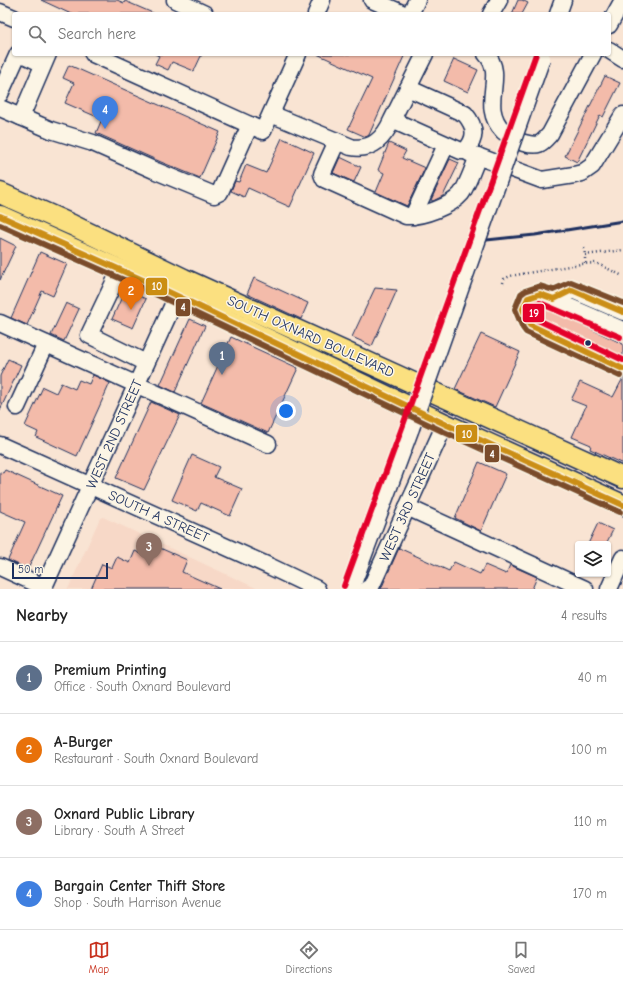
<!DOCTYPE html>
<html lang="en">
<head>
<meta charset="utf-8">
<style>
	:root { --surface:#fff; --page:#f2f2f2; --text:#222; --muted:#767676; --line:#e0e0e0; --accent:#c8321e }
	body { margin:0; font-family:"Comic Neue",sans-serif; background:var(--page); color:var(--text) }
	.controls { position:absolute; right:12px; bottom:12px; display:grid; overflow:hidden; border-radius:4px; box-shadow:0 1px 3px #0004 }
	.controls button { width:36px; height:36px; display:grid; place-items:center; padding:0; border:0; border-bottom:1px solid var(--line); background:var(--surface); color:var(--text); font:20px sans-serif }
	.scale { position:absolute; left:12px; bottom:10px; width:96px; box-sizing:border-box; padding-left:4px; border:2px solid #1b2f5e; border-top:0; font-size:11px; line-height:14px; white-space:nowrap; color:#1b2f5e; -webkit-text-stroke:3px #fcf5e5; paint-order:stroke }
	.you { position:absolute; left:286px; top:411px; width:14px; height:14px; margin:-10px; border:3px solid #fff; border-radius:50%; background:#1a73e8; box-shadow:0 0 0 6px #1a73e833 }
	.badge { display:grid; place-items:center; width:26px; height:26px; border-radius:50%; background:var(--accent); color:#fff; font-size:13px; font-weight:700 }
	.pin { position:absolute; translate:-50% -33px; filter:drop-shadow(0 1px 2px #0008) }
	.pin::after { content:''; position:absolute; top:21px; width:14px; height:12px; background:inherit; clip-path:polygon(0 0,100% 0,50% 100%) }
	.list { margin:0; padding:0; list-style:none }
	h2 { display:flex; justify-content:space-between; align-items:center; height:52px; margin:0; padding:0 16px; font-size:17px }
	h2 small { font-size:13px; font-weight:400; color:var(--muted) }
	.list li { display:grid; grid-template-columns:26px 1fr auto; gap:12px; align-items:center; box-sizing:border-box; height:72px; padding:0 16px; border-top:1px solid var(--line) }
	.list b { display:block; font-size:15px; white-space:nowrap }
	.list p { margin:0; font-size:13px; white-space:nowrap; color:var(--muted) }
	.list em { font-size:13px; font-style:normal; color:var(--muted) }
	.icon { flex:none; width:22px; height:22px; fill:none; stroke:currentColor; stroke-width:2; stroke-linecap:round; stroke-linejoin:round }
	.map { position:relative; flex:none; width:623px; height:589px; overflow:hidden }
	.search { position:absolute; background:var(--surface); box-shadow:0 1px 3px #0004; left:12px; right:12px; top:12px; height:44px; display:flex; align-items:center; gap:10px; box-sizing:border-box; padding:0 14px; border-radius:4px; color:var(--muted); font-size:15px }
	.sheet { height:340px; background:var(--surface) }
	nav { display:flex; justify-content:space-around; align-items:center; box-sizing:border-box; height:56px; border-top:1px solid var(--line); background:var(--surface); font-size:11px; color:var(--muted) }
	nav a { display:grid; justify-items:center; gap:2px }
	nav .on { color:var(--accent) }
	.map>svg:first-child { display:block }
</style>
</head>
<body>
<div class="map">
<svg width="623" height="589" viewBox="0 0 623 589">
	<rect width="100%" height="100%" fill="#f9e4d3"/>
	<filter id="ink" filterUnits="userSpaceOnUse"><feTurbulence type="fractalNoise" baseFrequency=".025" numOctaves="2"/><feDisplacementMap in="SourceGraphic" scale="8" xChannelSelector="R" yChannelSelector="G"/><feConvolveMatrix kernelMatrix="1 2 1 2 8 2 1 2 1" color-interpolation-filters="sRGB"/></filter>
	<g filter="url(#ink)">
		<polygon fill="#f7d8c7" points="103,517 258,589 68,589 100,518"/>
		<g fill="#f3bbaa" stroke="#1b2f5e">
			<polygon points="41,0 117,0 124,3 125,1 155,14 71,14"/>
			<polygon points="518,0 522,0 528,3 522,14 512,14"/>
			<polygon points="155,54 202,54 194,71 172,62 168,70 155,64 159,56"/>
			<polygon points="317,54 405,54 369,135 366,137 348,129 372,79"/>
			<polygon points="454,59 478,70 468,92 444,81"/>
			<polygon points="69,65 220,132 200,178 161,162 96,133 102,119 65,103 74,83 63,78"/>
			<polygon points="605,76 620,83 603,117 600,115 577,162 565,156"/>
			<polygon points="282,138 314,153 290,207 248,188 244,197 231,191 235,181 239,182 246,165 266,173"/>
			<polygon points="389,143 406,151 402,158 425,168 407,206 376,192 384,173 378,170"/>
			<polygon points="340,157 361,167 354,182 333,173"/>
			<polygon points="450,159 459,163 443,196 433,201 431,200"/>
			<polygon points="0,238 16,246 0,280"/>
			<polygon points="40,252 67,264 53,296 42,291 27,325 11,318"/>
			<polygon points="254,278 308,303 301,319 247,294"/>
			<polygon points="375,288 397,290 372,346 352,337"/>
			<polygon points="125,290 146,299 133,328 112,319"/>
			<polygon points="66,303 79,309 64,341 51,335"/>
			<polygon points="539,305 623,344 623,358 537,318 535,313"/>
			<polygon points="190,319 205,326 175,392 160,385"/>
			<polygon points="481,334 520,352 495,407 455,389"/>
			<polygon points="231,337 298,368 268,433 201,403"/>
			<polygon points="8,359 21,365 0,410 0,376"/>
			<polygon points="93,375 110,383 77,456 36,437 38,432 25,426 43,387 56,393 61,383 75,389 79,380 89,384"/>
			<polygon points="623,378 623,464 590,449 591,445 572,437 586,406 571,400 580,382 613,397"/>
			<polygon points="151,402 180,415 144,490 116,478"/>
			<polygon points="192,455 219,467 214,477 242,489 230,516 201,503 197,511 172,500"/>
			<polygon points="479,462 506,474 481,531 455,518"/>
			<polygon points="5,470 62,496 28,569 8,560 25,522 0,511 0,472 3,473"/>
			<polygon points="598,523 613,530 606,544 588,544"/>
			<polygon points="151,544 187,560 182,572 220,589 91,589 102,564 112,568 117,557 130,563 135,551 146,556"/>
			<polygon points="399,548 449,571 454,562 480,574 485,565 506,574 510,565 537,577 532,589 381,589"/>
		</g>
		<g fill="none" stroke-linecap="round" stroke-linejoin="round">
			<defs>
				<g id="minor">
					<polyline points="175,0 205,14"/>
					<polyline points="372,0 404,14"/>
					<polyline points="0,12 14,18"/>
					<polyline points="316,14 322,0"/>
					<polyline points="410,14 417,0"/>
					<polyline points="491,14 499,0"/>
					<polyline points="558,14 563,0"/>
					<polyline points="609,25 623,0"/>
					<polyline points="609,50 623,59"/>
					<polyline points="22,54 43,64"/>
					<polyline points="93,54 263,131 298,54"/>
					<path d="M486,54C507,76 478,105 503,131C509,136 517,141 524,143C539,147 541,144 550,134L593,54"/>
					<polyline points="408,88 425,54"/>
					<polyline points="0,94 18,54"/>
					<polyline points="0,108 21,117 48,54"/>
					<path d="M271,114L351,147C372,151 384,138 392,120L461,151H465C477,138 476,127 465,114L408,88L392,120"/>
					<polyline points="21,117 51,130 93,143 156,171 214,195 220,192 250,125"/>
					<path d="M337,141L322,174L324,179L406,216C422,217 451,206 461,194C467,186 474,166 478,156"/>
					<polyline points="469,153 542,180 574,175 582,173 592,166 623,115"/>
					<polyline points="413,216 446,145"/>
					<polyline points="120,270 89,335 146,363"/>
					<polyline points="554,299 572,290 623,312"/>
					<polyline points="0,323 268,444"/>
					<polyline points="623,330 540,294 528,298 523,309 530,325 623,369"/>
					<polyline points="17,407 46,344"/>
					<polyline points="0,445 271,567 317,589"/>
					<polyline points="407,507 585,589"/>
					<polyline points="0,567 44,587"/>
					<polyline points="43,589 182,285"/>
					<polyline points="351,589 411,428"/>
					<polyline points="367,589 371,587 445,424"/>
					<polyline points="609,589 623,558"/>
				</g>
				<g id="major">
					<polyline points="0,193 72,225 184,279 623,478"/>
					<polyline points="0,216 154,285 445,424 623,505"/>
				</g>
			</defs>
			<use href="#minor" stroke="#1b2f5e" stroke-width="19"/>
			<use href="#major" stroke="#1b2f5e" stroke-width="23"/>
			<g stroke="#1b2f5e" stroke-width="2.5" stroke-dasharray="1 3" stroke-linecap="butt">
				<polyline points="584,248 585,255"/>
				<polyline points="585,263 585,255 623,250"/>
				<polyline points="503,283 504,279 510,276 581,264 596,263 623,276"/>
			</g>
			<use href="#minor" stroke="#fcf5e5" stroke-width="16"/>
			<use href="#major" stroke="#fbe080" stroke-width="20"/>
			<polyline stroke="#1b2f5e" stroke-width="3" points="468,242 535,235 623,221"/>
			<defs>
				<polyline id="minor-bridge" points="411,428 542,58"/>
			</defs>
			<use href="#minor-bridge" stroke="#1b2f5e" stroke-width="19" stroke-linecap="butt"/>
			<use href="#minor-bridge" stroke="#fcf5e5" stroke-width="16"/>
			<defs>
				<g id="bus-1">
					<polyline points="0,216 154,285 445,424 623,505"/>
					<polyline points="623,312 572,290 554,299 540,294 528,298 523,309 530,325 623,369"/>
				</g>
				<g id="bus-2">
					<polyline points="0,225 151,292 442,431 620,512"/>
					<polyline points="620,376 526,332 523,328 515,309 521,294 525,291 540,286 553,290 571,282 623,303"/>
				</g>
				<g id="bus-3">
					<polyline points="620,337 540,303 534,304 532,309 536,319 623,360"/>
					<polyline points="344,586 403,425 536,54"/>
				</g>
			</defs>
			<use href="#bus-1" stroke="#fcf5e5" stroke-width="9"/>
			<use href="#bus-2" stroke="#fcf5e5" stroke-width="9"/>
			<use href="#bus-3" stroke="#fcf5e5" stroke-width="9"/>
			<use href="#bus-1" stroke="#cb8e13" stroke-width="6"/>
			<use href="#bus-2" stroke="#7a4b2a" stroke-width="6"/>
			<use href="#bus-3" stroke="#e4002b" stroke-width="6"/>
		</g>
	</g>
	<circle fill="#1b2f5e" stroke="#fcf5e5" stroke-width="1.5" cx="588" cy="343" r="3.5"/>
	<g text-anchor="middle" stroke-width="3" stroke-linejoin="round" paint-order="stroke">
		<g font-size="14" fill="#1b2f5e" stroke="#fcf5e5">
			<text transform="translate(311 336) rotate(24)" y="5">SOUTH OXNARD BOULEVARD</text>
			<text transform="translate(114 434) rotate(-66)" y="5">WEST 2ND STREET</text>
			<text transform="translate(407 507) rotate(-66)" y="5">WEST 3RD STREET</text>
			<text transform="translate(159 516) rotate(24)" y="5">SOUTH A STREET</text>
		</g>
	</g>
	<g stroke="#fcf5e5" stroke-width="1.5">
		<rect x="145" y="277" width="23" height="19" rx="4" fill="#cb8e13"/>
		<rect x="175" y="298" width="16" height="19" rx="4" fill="#7a4b2a"/>
		<rect x="522" y="303" width="23" height="20" rx="4" fill="#e4002b"/>
		<rect x="455" y="424" width="23" height="19" rx="4" fill="#cb8e13"/>
		<rect x="484" y="444" width="16" height="19" rx="4" fill="#7a4b2a"/>
	</g>
	<g font-size="11" text-anchor="middle" font-weight="bold" fill="#fff">
		<text x="157" y="290">10</text>
		<text x="183" y="311">4</text>
		<text x="534" y="317">19</text>
		<text x="467" y="438">10</text>
		<text x="492" y="458">4</text>
	</g>
</svg>
<div class="controls">
<button><svg class="icon" aria-label="layers" viewBox="0 0 24 24"><path d="M12 4l9 5-9 5-9-5zM3 14l9 5 9-5"/></svg></button>
</div>
<div class="scale">50 m</div>
<div class="you"></div>
<div class="pin badge" style="left:222px;top:375px;background:#5c6f8a">1</div>
<div class="pin badge" style="left:131px;top:310px;background:#e8710a">2</div>
<div class="pin badge" style="left:149px;top:566px;background:#8d6e63">3</div>
<div class="pin badge" style="left:105px;top:129px;background:#3f7fe0">4</div>
<div class="search"><svg class="icon" aria-label="search" viewBox="0 0 24 24"><circle cx="10" cy="10" r="6"/><path d="M15 15l6 6"/></svg>Search here</div>
</div>
<section class="sheet">
<h2>Nearby<small>4 results</small></h2>
<ul class="list">
<li><span class="badge" style="background:#5c6f8a">1</span><div><b>Premium Printing</b><p>Office · South Oxnard Boulevard</p></div><em>40 m</em></li>
<li><span class="badge" style="background:#e8710a">2</span><div><b>A-Burger</b><p>Restaurant · South Oxnard Boulevard</p></div><em>100 m</em></li>
<li><span class="badge" style="background:#8d6e63">3</span><div><b>Oxnard Public Library</b><p>Library · South A Street</p></div><em>110 m</em></li>
<li><span class="badge" style="background:#3f7fe0">4</span><div><b>Bargain Center Thift Store</b><p>Shop · South Harrison Avenue</p></div><em>170 m</em></li>
</ul>
</section>
<nav>
<a class="on"><svg class="icon" aria-label="map" viewBox="0 0 24 24"><path d="M3 6l6-2 6 2 6-2v14l-6 2-6-2-6 2zM9 4v14M15 6v14"/></svg>Map</a>
<a><svg class="icon" aria-label="directions" viewBox="0 0 24 24"><path d="M12 3l9 9-9 9-9-9zM9 14v-3h6M13 9l2 2-2 2"/></svg>Directions</a>
<a><svg class="icon" aria-label="saved" viewBox="0 0 24 24"><path d="M7 4h10v16l-5-4-5 4z"/></svg>Saved</a>
</nav>
</body>
</html>
